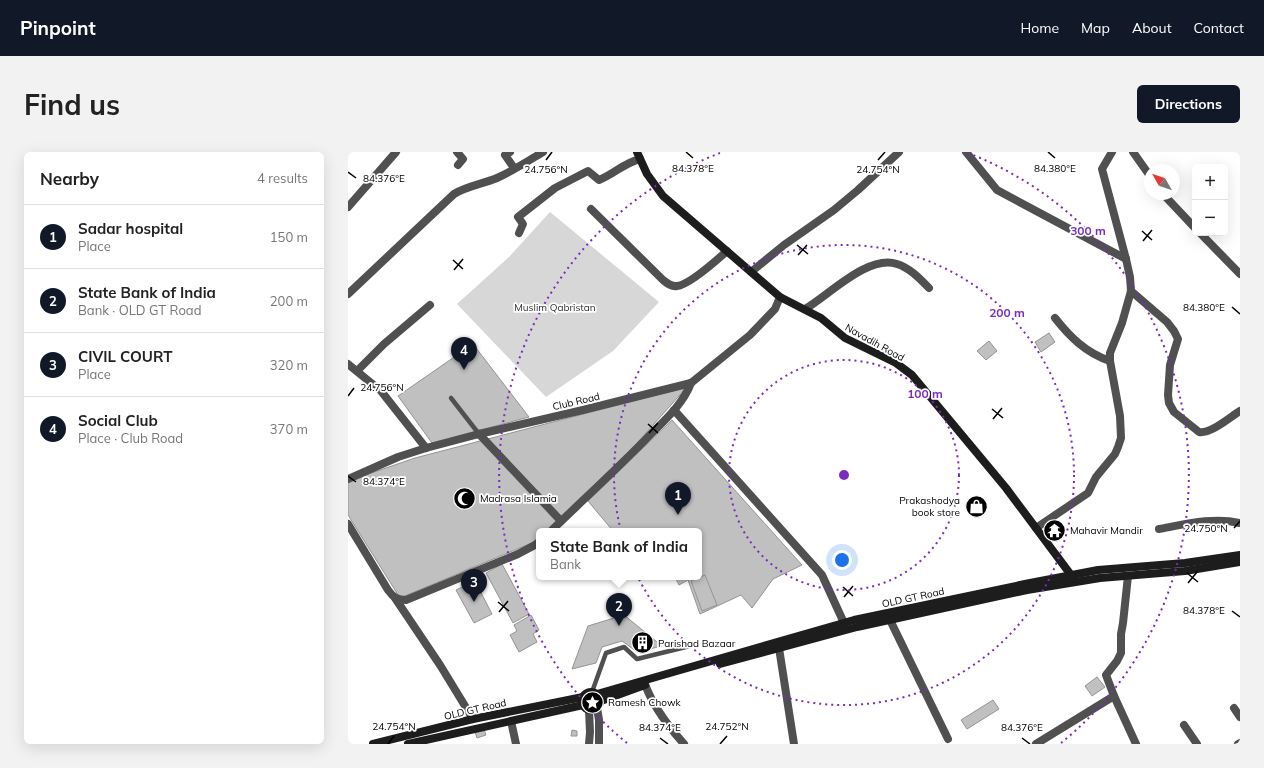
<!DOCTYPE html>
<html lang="en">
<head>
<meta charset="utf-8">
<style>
	:root { --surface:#fff; --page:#f2f2f2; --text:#222; --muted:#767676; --line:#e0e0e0; --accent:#111827 }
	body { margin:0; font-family:Mulish,sans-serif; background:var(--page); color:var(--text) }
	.controls { position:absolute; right:12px; top:12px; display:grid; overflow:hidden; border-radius:6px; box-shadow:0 4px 16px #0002 }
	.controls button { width:36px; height:36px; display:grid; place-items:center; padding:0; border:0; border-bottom:1px solid var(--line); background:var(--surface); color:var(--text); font:20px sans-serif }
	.compass { position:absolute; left:796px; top:12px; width:36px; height:36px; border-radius:50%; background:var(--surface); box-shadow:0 4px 16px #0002; rotate:310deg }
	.you { position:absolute; left:494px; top:408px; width:14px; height:14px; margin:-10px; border:3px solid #fff; border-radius:50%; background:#1a73e8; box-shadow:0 0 0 6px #1a73e833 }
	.badge { display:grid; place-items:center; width:26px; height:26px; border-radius:50%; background:var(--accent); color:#fff; font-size:13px; font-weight:700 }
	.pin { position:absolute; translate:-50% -33px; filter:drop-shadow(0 1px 2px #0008) }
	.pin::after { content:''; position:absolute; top:21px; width:14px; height:12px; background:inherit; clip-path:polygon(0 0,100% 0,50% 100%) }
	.popup { position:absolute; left:188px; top:376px; width:166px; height:52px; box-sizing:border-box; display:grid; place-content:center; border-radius:6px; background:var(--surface); filter:drop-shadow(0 1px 3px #0005); font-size:13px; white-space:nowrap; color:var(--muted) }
	.popup b { font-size:15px; color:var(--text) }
	.popup::after { content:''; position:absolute; left:50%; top:100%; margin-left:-8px; border:8px solid transparent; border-top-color:var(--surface) }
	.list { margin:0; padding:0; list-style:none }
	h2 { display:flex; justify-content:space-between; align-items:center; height:52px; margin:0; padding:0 16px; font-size:17px }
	h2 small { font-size:13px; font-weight:400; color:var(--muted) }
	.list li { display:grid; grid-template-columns:26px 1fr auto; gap:12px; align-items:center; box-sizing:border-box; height:64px; padding:0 16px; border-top:1px solid var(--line) }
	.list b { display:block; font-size:15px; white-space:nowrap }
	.list p { margin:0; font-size:13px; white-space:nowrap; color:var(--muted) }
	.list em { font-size:13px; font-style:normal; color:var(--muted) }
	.map { position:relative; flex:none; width:892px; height:592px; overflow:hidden; border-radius:6px }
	header { display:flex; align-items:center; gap:24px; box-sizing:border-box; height:56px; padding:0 20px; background:var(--accent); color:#fff }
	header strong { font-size:19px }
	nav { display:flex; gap:22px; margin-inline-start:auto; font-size:14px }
	.intro { display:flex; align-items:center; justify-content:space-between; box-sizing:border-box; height:96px; padding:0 24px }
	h1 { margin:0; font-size:28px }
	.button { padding:10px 18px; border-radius:6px; background:var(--accent); color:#fff; font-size:14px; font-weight:700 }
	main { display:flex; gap:24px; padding:0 24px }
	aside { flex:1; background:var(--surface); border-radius:6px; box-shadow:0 4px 16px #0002 }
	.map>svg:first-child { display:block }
</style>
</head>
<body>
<header>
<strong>Pinpoint</strong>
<nav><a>Home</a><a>Map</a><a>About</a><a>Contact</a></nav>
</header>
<div class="intro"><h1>Find us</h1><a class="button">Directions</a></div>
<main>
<aside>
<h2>Nearby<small>4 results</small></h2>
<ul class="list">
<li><span class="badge">1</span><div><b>Sadar hospital</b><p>Place</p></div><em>150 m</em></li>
<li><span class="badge">2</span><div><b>State Bank of India</b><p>Bank · OLD GT Road</p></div><em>200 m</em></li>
<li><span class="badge">3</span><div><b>CIVIL COURT</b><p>Place</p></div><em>320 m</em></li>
<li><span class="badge">4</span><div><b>Social Club</b><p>Place · Club Road</p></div><em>370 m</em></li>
</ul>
</aside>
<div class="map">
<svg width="892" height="592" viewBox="0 0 892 592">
	<rect width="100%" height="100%" fill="#fff"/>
	<polygon fill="#d7d7d7" points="202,60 311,150 265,199 198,245 109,152 161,105"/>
	<g fill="#c0c0c0" stroke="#949494">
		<polygon points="701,181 707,190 693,200 687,190"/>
		<polygon points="641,189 649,199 638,208 629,199"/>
		<polygon points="125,192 181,265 84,291 50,244"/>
		<polygon points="339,235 281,300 198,379 191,379 191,386 186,390 52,446 0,363 0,329 67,306"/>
		<polygon points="324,268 454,413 425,427 404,456 393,443 352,462 340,428 331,433 327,425 351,425 351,379 303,379 301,376 297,379 265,379 240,349"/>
		<polygon points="154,412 181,462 165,471 138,421"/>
		<polygon points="357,423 369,453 354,459 343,429"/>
		<polygon points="127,429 144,462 126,471 108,438"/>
		<polygon points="183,463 191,478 185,482 189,490 171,500 162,483 169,479 166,473"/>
		<polygon points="276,463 314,494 289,500 274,489 254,495 248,511 224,517 240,474"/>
		<polygon points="749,525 757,535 744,544 737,534"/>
		<polygon points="645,548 651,557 619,577 613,568"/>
		<polygon points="136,577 138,583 129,586 127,580"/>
		<polygon points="224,578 229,579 229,584 223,584"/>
	</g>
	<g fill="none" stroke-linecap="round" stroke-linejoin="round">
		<g stroke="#505050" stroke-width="4.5">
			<polyline points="103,246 131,282"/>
			<polyline points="244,540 258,501 276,495 289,507 346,493"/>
		</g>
		<g stroke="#505050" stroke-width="8">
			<polyline points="109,0 115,7 110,13"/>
			<polyline points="162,0 157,3 166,16"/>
			<polyline points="618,0 649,38 778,107 754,17 764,0"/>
			<polyline points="785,0 802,24"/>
			<polyline points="815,42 847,76"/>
			<polyline points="0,55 48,0"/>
			<path d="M243,57L315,128C319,131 323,135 329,134C341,133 369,108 379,99"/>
			<path d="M171,81L175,72L170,65L207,36L240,19L251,28C266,22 276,11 292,7"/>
			<polyline points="852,81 892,122"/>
			<polyline points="403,120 436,93 486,58 510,38 551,0"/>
			<path d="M783,139L819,170L826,179L830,187L822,213L820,243L821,251L826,260L851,280C863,282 882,265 892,259"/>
			<path d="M0,142L106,42C119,34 135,32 149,26C165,19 180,9 195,0"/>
			<path d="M457,157C480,144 520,102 549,112C562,116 572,127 581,136"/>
			<path d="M707,166C722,185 738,201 762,209"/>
			<polyline points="0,212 33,239 78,296"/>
			<polyline points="9,219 36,192 82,153"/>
			<polyline points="326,258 474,423 496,471"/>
			<polyline points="131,282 213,369"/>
			<polyline points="0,327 50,305 78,296 131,282 235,258 343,231 402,183 427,157 432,145"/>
			<path d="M0,372L40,438C45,445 49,448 58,448L170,402L187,393L191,390"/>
			<polyline points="688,376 740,341 748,325 767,302 770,295 773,286 772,264 762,209 762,201 774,171 783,139 782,125 778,107"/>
			<path d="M811,377C838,372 866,365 892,371"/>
			<path d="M203,379C236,347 270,316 302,283C317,268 335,252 343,231"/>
			<polyline points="780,424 775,471 773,482 773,501 769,509 758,523 766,544 788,592"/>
			<polyline points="47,446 92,513 125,567"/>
			<polyline points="542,468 600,587"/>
			<polyline points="431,496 446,592"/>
			<path d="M296,529C303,552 320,574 336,592"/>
			<polyline points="249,556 251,568 251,592"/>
			<polyline points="886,556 892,565"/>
			<polyline points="241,558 242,580 241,592"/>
			<polyline points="163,569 168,592"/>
			<polyline points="836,573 849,592"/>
			<polyline points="688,592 766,544"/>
			<polyline points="890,592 892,591"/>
		</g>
		<g stroke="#1d1d1d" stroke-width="8">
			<polyline points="289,0 299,22 315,44 432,145 473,166 497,186 548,211 564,223 658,336 723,423 724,428"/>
			<polyline points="372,512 509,475 679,438 752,426 837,419 892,410"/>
			<circle cx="243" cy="549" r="9"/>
			<polyline points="249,542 506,468 677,432 750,418 837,411 892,403"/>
			<polyline points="253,549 297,533"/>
			<polyline points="25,592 125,567 235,545"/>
			<polyline points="60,592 235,553"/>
		</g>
	</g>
	<path fill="none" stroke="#000" stroke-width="1.5" d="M338,0L345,6M700,0L707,6M198,8L204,0M530,8L537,0M0,20L8,26M794,79L804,88M795,89L804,78M449,93L460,102M450,103L459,93M105,108L115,117M106,118L115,107M884,155L892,162M0,244L6,236M644,257L655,266M645,267L654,256M300,272L310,281M301,281L310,271M0,324L8,330M886,376L892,369M839,421L850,430M840,431L849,420M495,435L505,444M496,445L505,434M150,450L161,459M884,459L892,465M151,460L160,449M312,586L320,592M674,586L682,592M40,592L46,584M372,592L379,584"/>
	<g fill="none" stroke="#7b2cbf" stroke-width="2" stroke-dasharray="2 4">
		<circle cx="496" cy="323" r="115"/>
		<circle cx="496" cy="323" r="230"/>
		<path d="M279 591A345 345 0 0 1 372 1M620 1A345 345 0 0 1 713 591"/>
	</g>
	<defs>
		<symbol id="mosque-disc" viewBox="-11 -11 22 22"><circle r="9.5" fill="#000" stroke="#fff"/><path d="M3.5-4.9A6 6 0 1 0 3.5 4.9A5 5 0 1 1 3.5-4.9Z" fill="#fff"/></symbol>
		<symbol id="shop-disc" viewBox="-11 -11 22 22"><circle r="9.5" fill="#000" stroke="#fff"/><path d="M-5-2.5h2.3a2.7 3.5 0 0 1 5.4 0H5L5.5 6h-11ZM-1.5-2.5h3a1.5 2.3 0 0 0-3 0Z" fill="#fff"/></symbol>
		<symbol id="temple-disc" viewBox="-11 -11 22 22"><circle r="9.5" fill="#000" stroke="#fff"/><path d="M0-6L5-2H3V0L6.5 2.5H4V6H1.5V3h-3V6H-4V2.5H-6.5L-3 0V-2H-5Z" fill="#fff"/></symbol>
		<symbol id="building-disc" viewBox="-11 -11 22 22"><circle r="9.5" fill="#000" stroke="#fff"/><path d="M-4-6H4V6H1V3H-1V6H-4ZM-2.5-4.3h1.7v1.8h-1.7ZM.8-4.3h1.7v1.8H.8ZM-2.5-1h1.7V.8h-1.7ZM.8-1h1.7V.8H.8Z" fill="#fff"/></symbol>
		<symbol id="sight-disc" viewBox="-11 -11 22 22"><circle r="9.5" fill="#000" stroke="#fff"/><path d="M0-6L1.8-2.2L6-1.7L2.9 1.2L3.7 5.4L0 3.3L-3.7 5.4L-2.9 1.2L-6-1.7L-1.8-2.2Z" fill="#fff"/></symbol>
	</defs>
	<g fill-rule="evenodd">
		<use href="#mosque-disc" x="104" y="334" width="25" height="25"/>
		<use href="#shop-disc" x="616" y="342" width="25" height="25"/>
		<use href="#temple-disc" x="694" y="366" width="25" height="25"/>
		<use href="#building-disc" x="282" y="478" width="25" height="25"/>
		<use href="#sight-disc" x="232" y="538" width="25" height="25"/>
	</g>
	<g text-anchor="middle" stroke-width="3.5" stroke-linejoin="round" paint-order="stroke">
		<g font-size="10" fill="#2e2e2e" stroke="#fff">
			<text x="207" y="159">Muslim Qabristan</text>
		</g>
		<g font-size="10" fill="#000" stroke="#fff">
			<text transform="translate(527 190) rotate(29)" y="4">Navadih Road</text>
			<text transform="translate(228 249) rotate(-13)" y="4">Club Road</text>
			<text transform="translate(565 445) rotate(-12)" y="4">OLD GT Road</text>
			<text transform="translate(127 557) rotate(-13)" y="4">OLD GT Road</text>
		</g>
		<g font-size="10" fill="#000" stroke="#fff" text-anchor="start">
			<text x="132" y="350">Madrasa Islamia</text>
			<text x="612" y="352" text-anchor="end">Prakashodya<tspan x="612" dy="12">book store</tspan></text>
			<text x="722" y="382">Mahavir Mandir</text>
			<text x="310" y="495">Parishad Bazaar</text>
			<text x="260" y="554">Ramesh Chowk</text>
		</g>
	</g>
	<g font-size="10" text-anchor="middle" fill="#000" stroke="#fff" stroke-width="3.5" stroke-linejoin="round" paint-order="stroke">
		<text x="345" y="20">84.378°E</text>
		<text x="707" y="20">84.380°E</text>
		<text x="198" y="21">24.756°N</text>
		<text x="530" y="21">24.754°N</text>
		<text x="36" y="30">84.376°E</text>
		<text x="856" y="159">84.380°E</text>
		<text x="34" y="239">24.756°N</text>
		<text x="36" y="333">84.374°E</text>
		<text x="858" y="380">24.750°N</text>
		<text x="856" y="462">84.378°E</text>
		<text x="46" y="578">24.754°N</text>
		<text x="379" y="578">24.752°N</text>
		<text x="312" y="579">84.374°E</text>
		<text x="674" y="579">84.376°E</text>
	</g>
	<circle cx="496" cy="323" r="6" fill="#7b2cbf" stroke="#fff" stroke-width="2"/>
	<g font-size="12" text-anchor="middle" font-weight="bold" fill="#7b2cbf" stroke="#fff" stroke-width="3.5" stroke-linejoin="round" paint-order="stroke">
		<text x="740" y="83">300 m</text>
		<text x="659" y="165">200 m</text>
		<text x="577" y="246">100 m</text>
	</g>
</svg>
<div class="controls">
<button>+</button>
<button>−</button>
</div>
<svg class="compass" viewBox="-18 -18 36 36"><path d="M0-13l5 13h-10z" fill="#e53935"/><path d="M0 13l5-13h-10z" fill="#767676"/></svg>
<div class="you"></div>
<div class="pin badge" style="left:330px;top:363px">1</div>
<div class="pin badge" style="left:271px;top:474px">2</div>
<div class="popup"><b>State Bank of India</b>Bank</div>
<div class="pin badge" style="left:126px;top:450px">3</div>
<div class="pin badge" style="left:116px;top:218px">4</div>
</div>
</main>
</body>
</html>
